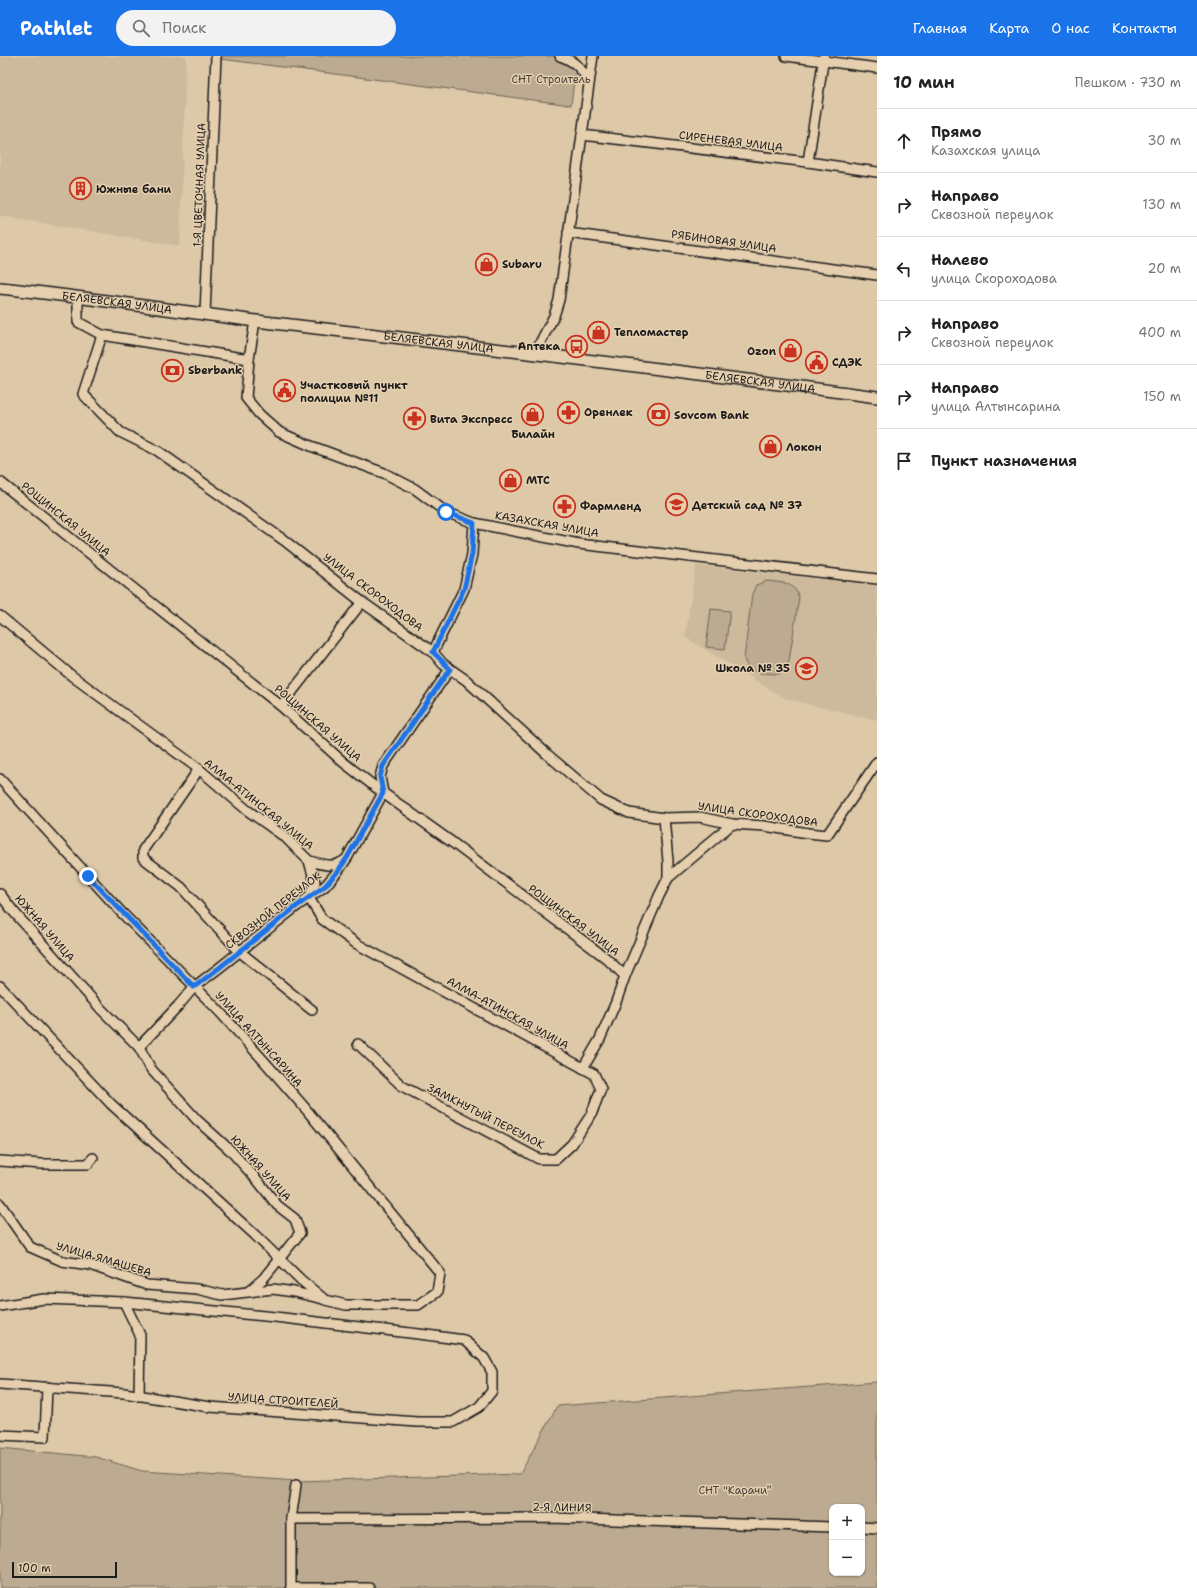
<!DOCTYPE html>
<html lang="ru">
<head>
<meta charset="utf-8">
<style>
	:root { --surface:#fff; --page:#f2f2f2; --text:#222; --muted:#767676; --line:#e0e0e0; --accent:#1a73e8 }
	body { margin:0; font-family:"Shantell Sans",sans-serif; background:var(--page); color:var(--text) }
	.controls { position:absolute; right:12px; bottom:12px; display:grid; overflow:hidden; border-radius:8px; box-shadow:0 1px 3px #0004 }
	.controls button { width:36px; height:36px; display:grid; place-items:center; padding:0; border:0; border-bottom:1px solid var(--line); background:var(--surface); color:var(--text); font:20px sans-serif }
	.scale { position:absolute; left:12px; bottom:10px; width:105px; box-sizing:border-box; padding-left:4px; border:2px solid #1c1c1c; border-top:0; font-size:11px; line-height:14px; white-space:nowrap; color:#1c1c1c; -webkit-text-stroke:3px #e5cfae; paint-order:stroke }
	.stop { position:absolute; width:12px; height:12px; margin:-9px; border:3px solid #1a73e8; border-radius:50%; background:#fff }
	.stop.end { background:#1a73e8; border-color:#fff; box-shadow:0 1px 4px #0008 }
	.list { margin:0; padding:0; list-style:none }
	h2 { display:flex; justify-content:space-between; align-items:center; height:52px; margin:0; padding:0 16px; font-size:17px }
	h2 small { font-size:13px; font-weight:400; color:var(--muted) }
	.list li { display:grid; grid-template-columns:26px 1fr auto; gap:12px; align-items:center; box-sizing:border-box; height:64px; padding:0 16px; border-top:1px solid var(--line) }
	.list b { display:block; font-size:15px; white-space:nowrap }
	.list p { margin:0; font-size:13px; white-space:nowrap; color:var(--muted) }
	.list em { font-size:13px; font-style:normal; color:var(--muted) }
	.icon { flex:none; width:22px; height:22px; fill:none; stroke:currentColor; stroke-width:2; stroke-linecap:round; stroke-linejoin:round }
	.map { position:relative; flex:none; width:877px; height:1532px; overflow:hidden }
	header { display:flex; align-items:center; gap:24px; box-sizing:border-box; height:56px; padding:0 20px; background:var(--accent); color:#fff }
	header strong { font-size:19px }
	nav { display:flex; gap:22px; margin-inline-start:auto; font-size:14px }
	.search { width:280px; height:36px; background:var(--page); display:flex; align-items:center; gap:10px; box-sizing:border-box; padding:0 14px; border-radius:22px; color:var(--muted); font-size:15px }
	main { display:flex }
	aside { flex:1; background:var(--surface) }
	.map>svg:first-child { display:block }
</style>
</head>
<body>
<header>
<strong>Pathlet</strong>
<div class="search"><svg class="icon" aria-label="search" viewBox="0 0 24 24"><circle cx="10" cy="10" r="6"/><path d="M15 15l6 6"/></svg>Поиск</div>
<nav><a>Главная</a><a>Карта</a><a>О нас</a><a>Контакты</a></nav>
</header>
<main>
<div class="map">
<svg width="877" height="1532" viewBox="0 0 877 1532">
	<rect width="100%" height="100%" fill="#ddc8a8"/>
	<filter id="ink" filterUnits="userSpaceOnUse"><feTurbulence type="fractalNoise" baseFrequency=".025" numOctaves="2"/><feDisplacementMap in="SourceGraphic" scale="8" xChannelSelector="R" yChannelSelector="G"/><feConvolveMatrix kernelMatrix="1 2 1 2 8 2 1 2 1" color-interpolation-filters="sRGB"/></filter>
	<g filter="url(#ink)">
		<g fill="#cdb99c">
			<polygon points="0,0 186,0 180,190 0,160"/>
			<polygon points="696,509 877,530 877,664 786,643 685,581"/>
		</g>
		<g fill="#bdab91" stroke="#6c6456" fill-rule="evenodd">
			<polygon points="222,0 577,0 571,49 221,3"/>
			<path d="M767,525C782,527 793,525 799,541L789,605L786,613L779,618C763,617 750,620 744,603L752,538L756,529Z"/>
			<polygon points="711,553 730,555 725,593 706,591"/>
			<path d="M877,1326V1532H0V1392L96,1401L142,1415L298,1425L520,1418L557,1350ZM832,1451H862V1517H832Z"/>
		</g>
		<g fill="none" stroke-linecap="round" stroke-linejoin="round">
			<defs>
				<g id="minor">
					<path d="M560,0C575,5 582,13 589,26"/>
					<polyline points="786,0 877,12"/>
					<polyline points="582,79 808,106 877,116"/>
					<polyline points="808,106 824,0"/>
					<polyline points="568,177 877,219"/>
					<polyline points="78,241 78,266 102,279 83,338 120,376 158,395 285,485 362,546 433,596 443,608 466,624 548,699 601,744 629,757 664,762 700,761 732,768 764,770 808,777 827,779 877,706"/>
					<polyline points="205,258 216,0"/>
					<polyline points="255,265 249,303 246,342 259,358 279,376 311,390 384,417 415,433 446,456 474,467 579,488 877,523"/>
					<polyline points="102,279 249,303"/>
					<polyline points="538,298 540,287 554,260 559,244 593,0"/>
					<polyline points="0,426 281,650 343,706 383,737 453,787 606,902 625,920"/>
					<polyline points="0,560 72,620 199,713 247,754 285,781 309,805 315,826 309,842 322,863 357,888 594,1018 601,1033 591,1059 572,1088 556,1103 539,1103 402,1030 358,988"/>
					<polyline points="433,596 464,533 472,498 474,467"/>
					<polyline points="281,650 362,546"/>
					<polyline points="199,713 143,794 143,802 181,831 239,895 312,954"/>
					<polyline points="0,723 122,857 218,954 264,1005 305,1052 440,1217 437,1236 418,1249 346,1249 325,1244 301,1224 255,1179 111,1048 0,930"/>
					<path d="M309,805C322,808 333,813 345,804"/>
					<polyline points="668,822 732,768"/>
					<polyline points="0,838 13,855 102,954 139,991 151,1013 197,1064 230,1094 258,1125 277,1149 295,1163 300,1177 263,1223 249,1235"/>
					<polyline points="139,991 178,950 194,931 219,912 297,850 325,830 338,815 347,802 383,737 380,721 383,710 450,613"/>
					<polyline points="583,1012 600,983 616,946 625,920 659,840 668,822 668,805 664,762"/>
					<polyline points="0,1105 42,1108 88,1108 93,1102"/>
					<polyline points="0,1148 30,1191 62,1205 90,1209 147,1229 197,1233 222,1239 273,1233 294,1236 323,1243"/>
					<polyline points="124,1246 140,1279 139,1340"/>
					<polyline points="0,1250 44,1243 124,1246 275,1261 427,1279 464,1284 484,1302 492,1316 492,1335 479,1351 453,1366 417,1366 210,1351 124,1337 0,1328"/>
					<polyline points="0,1379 45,1381 47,1331"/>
					<polyline points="291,1463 553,1462 832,1471"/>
					<polyline points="862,1471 877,1472"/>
					<polyline points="291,1532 291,1463 296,1429"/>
					<polyline points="291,1532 369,1532"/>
				</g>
				<g id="major">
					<path id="s1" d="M0,232C85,241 170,254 256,265C463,289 670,313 877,341"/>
				</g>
			</defs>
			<use href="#minor" stroke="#1c1c1c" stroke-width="12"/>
			<use href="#major" stroke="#1c1c1c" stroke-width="14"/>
			<use href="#minor" stroke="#e5cfae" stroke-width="9"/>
			<use href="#major" stroke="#e5cfae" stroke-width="11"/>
		</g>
	</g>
	<g fill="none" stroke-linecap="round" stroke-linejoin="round" filter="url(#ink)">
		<polyline stroke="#1a73e8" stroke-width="5" points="88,820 194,931 219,912 297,850 325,830 338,815 347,802 383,737 380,721 383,710 450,613 433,596 464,533 472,498 474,467 446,456"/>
	</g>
	<defs>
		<symbol id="building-ring" viewBox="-11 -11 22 22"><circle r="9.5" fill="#e5cfae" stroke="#c8321e" stroke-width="1.5"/><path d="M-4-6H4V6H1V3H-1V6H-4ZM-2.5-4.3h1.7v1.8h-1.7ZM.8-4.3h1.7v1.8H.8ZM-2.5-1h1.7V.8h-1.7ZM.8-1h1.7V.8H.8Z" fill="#c8321e"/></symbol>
		<symbol id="shop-ring" viewBox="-11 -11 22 22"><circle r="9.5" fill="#e5cfae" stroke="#c8321e" stroke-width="1.5"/><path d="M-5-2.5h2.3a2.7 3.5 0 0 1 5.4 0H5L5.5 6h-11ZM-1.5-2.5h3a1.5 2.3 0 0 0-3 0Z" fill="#c8321e"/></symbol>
		<symbol id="bus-ring" viewBox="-11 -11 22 22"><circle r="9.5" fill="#e5cfae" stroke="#c8321e" stroke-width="1.5"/><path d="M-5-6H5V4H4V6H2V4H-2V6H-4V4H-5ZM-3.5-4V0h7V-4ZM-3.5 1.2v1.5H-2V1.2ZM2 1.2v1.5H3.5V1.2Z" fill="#c8321e"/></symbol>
		<symbol id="civic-ring" viewBox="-11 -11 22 22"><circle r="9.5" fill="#e5cfae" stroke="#c8321e" stroke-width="1.5"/><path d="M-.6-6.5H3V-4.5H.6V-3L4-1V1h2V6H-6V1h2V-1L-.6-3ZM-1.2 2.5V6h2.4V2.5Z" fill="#c8321e"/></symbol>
		<symbol id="bank-ring" viewBox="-11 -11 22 22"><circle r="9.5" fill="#e5cfae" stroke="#c8321e" stroke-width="1.5"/><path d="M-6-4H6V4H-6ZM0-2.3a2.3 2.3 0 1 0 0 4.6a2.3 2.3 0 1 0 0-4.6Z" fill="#c8321e"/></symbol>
		<symbol id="pharmacy-ring" viewBox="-11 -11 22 22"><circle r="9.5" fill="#e5cfae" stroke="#c8321e" stroke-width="1.5"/><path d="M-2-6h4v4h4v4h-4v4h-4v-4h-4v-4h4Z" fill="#c8321e"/></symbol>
		<symbol id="school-ring" viewBox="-11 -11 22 22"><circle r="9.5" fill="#e5cfae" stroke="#c8321e" stroke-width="1.5"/><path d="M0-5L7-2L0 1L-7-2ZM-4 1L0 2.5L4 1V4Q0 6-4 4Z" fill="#c8321e"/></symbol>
	</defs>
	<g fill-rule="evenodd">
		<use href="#building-ring" x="68" y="120" width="25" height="25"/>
		<use href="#shop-ring" x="474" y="196" width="25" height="25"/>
		<use href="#shop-ring" x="586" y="264" width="25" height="25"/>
		<use href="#bus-ring" x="564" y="278" width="25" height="25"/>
		<use href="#shop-ring" x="778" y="282" width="25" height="25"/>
		<use href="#civic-ring" x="804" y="294" width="25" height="25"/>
		<use href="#bank-ring" x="160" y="302" width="25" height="25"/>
		<use href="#civic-ring" x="272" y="322" width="25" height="25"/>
		<use href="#pharmacy-ring" x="556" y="344" width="25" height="25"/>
		<use href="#shop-ring" x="520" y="346" width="25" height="25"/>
		<use href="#bank-ring" x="646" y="346" width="25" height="25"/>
		<use href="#pharmacy-ring" x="402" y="350" width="25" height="25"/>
		<use href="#shop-ring" x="758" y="378" width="25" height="25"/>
		<use href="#shop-ring" x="498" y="412" width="25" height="25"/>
		<use href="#school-ring" x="664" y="436" width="25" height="25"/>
		<use href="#pharmacy-ring" x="552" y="438" width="25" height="25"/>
		<use href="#school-ring" x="794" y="600" width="25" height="25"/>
	</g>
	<g text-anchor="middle" stroke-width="3" stroke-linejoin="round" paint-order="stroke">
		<g font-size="11" fill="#444039" stroke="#e5cfae">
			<text x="551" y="27">СНТ Строитель</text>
			<text x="735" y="1438">СНТ "Карачи"</text>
		</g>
		<g font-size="11" fill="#1c1c1c" stroke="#e5cfae">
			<text transform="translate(731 85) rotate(7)" y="4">СИРЕНЕВАЯ УЛИЦА</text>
			<text transform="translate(199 129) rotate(-88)" y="4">1-Я ЦВЕТОЧНАЯ УЛИЦА</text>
			<text transform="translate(724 185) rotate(8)" y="4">РЯБИНОВАЯ УЛИЦА</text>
			<text dy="4" stroke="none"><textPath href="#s1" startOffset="118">БЕЛЯЕВСКАЯ УЛИЦА</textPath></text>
			<text dy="4" stroke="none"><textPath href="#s1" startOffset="442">БЕЛЯЕВСКАЯ УЛИЦА</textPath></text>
			<text dy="4" stroke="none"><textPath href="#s1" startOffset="766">БЕЛЯЕВСКАЯ УЛИЦА</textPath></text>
			<text transform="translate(66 463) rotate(39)" y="4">РОЩИНСКАЯ УЛИЦА</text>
			<text transform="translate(547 468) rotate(10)" y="4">КАЗАХСКАЯ УЛИЦА</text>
			<text transform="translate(373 536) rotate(37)" y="4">УЛИЦА СКОРОХОДОВА</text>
			<text transform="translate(318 667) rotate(41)" y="4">РОЩИНСКАЯ УЛИЦА</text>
			<text transform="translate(259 748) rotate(39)" y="4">АЛМА-АТИНСКАЯ УЛИЦА</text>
			<text transform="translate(758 758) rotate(8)" y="4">УЛИЦА СКОРОХОДОВА</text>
			<text transform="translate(273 854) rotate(-38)" y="4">СКВОЗНОЙ ПЕРЕУЛОК</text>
			<text transform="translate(574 864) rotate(37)" y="4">РОЩИНСКАЯ УЛИЦА</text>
			<text transform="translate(45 872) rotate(49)" y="4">ЮЖНАЯ УЛИЦА</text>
			<text transform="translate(508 957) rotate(29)" y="4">АЛМА-АТИНСКАЯ УЛИЦА</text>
			<text transform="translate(259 983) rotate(48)" y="4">УЛИЦА АЛТЫНСАРИНА</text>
			<text transform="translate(486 1060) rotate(27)" y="4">ЗАМКНУТЫЙ ПЕРЕУЛОК</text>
			<text transform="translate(261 1112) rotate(48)" y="4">ЮЖНАЯ УЛИЦА</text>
			<text transform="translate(104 1203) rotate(16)" y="4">УЛИЦА ЯМАШЕВА</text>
			<text transform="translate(283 1344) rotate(4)" y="4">УЛИЦА СТРОИТЕЛЕЙ</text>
			<text transform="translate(562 1451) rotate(1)" y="4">2-Я ЛИНИЯ</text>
		</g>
		<g font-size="11" font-weight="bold" fill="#1c1c1c" stroke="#e5cfae" text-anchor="start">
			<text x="96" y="137">Южные бани</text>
			<text x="502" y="212">Subaru</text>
			<text x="614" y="280">Тепломастер</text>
			<text x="560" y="294" text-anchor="end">Аптека</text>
			<text x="776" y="299" text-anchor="end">Ozon</text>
			<text x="832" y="310">СДЭК</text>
			<text x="188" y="318">Sberbank</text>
			<text x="300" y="333">Участковый пункт<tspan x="300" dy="13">полиции №11</tspan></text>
			<text x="584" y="360">Оренлек</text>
			<text x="674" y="363">Sovcom Bank</text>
			<text x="430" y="367">Вита Экспресс</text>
			<text x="533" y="382" text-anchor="middle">Билайн</text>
			<text x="786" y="395">Локон</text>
			<text x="526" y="428">МТС</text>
			<text x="692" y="453">Детский сад № 37</text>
			<text x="580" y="454">Фармленд</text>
			<text x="790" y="616" text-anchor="end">Школа № 35</text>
		</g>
	</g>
</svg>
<div class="controls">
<button>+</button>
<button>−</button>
</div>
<div class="scale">100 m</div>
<div class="stop" style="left:446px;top:456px"></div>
<div class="stop end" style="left:88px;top:820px"></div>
</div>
<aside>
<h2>10 мин<small>Пешком · 730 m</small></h2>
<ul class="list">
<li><svg class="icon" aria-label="ahead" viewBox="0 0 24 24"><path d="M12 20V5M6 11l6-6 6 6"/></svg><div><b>Прямо</b><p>Казахская улица</p></div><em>30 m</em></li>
<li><svg class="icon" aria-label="right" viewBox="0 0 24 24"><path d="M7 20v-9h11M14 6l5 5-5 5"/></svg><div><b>Направо</b><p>Сквозной переулок</p></div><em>130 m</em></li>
<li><svg class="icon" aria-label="left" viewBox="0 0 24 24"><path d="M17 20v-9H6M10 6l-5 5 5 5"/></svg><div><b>Налево</b><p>улица Скороходова</p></div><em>20 m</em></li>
<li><svg class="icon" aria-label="right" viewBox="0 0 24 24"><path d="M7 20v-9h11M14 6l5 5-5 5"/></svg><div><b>Направо</b><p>Сквозной переулок</p></div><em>400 m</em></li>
<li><svg class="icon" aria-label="right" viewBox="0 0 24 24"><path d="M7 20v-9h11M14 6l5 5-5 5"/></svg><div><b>Направо</b><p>улица Алтынсарина</p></div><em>150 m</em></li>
<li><svg class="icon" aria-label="arrive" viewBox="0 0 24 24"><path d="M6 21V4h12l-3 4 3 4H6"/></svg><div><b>Пункт назначения</b></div></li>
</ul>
</aside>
</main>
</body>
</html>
